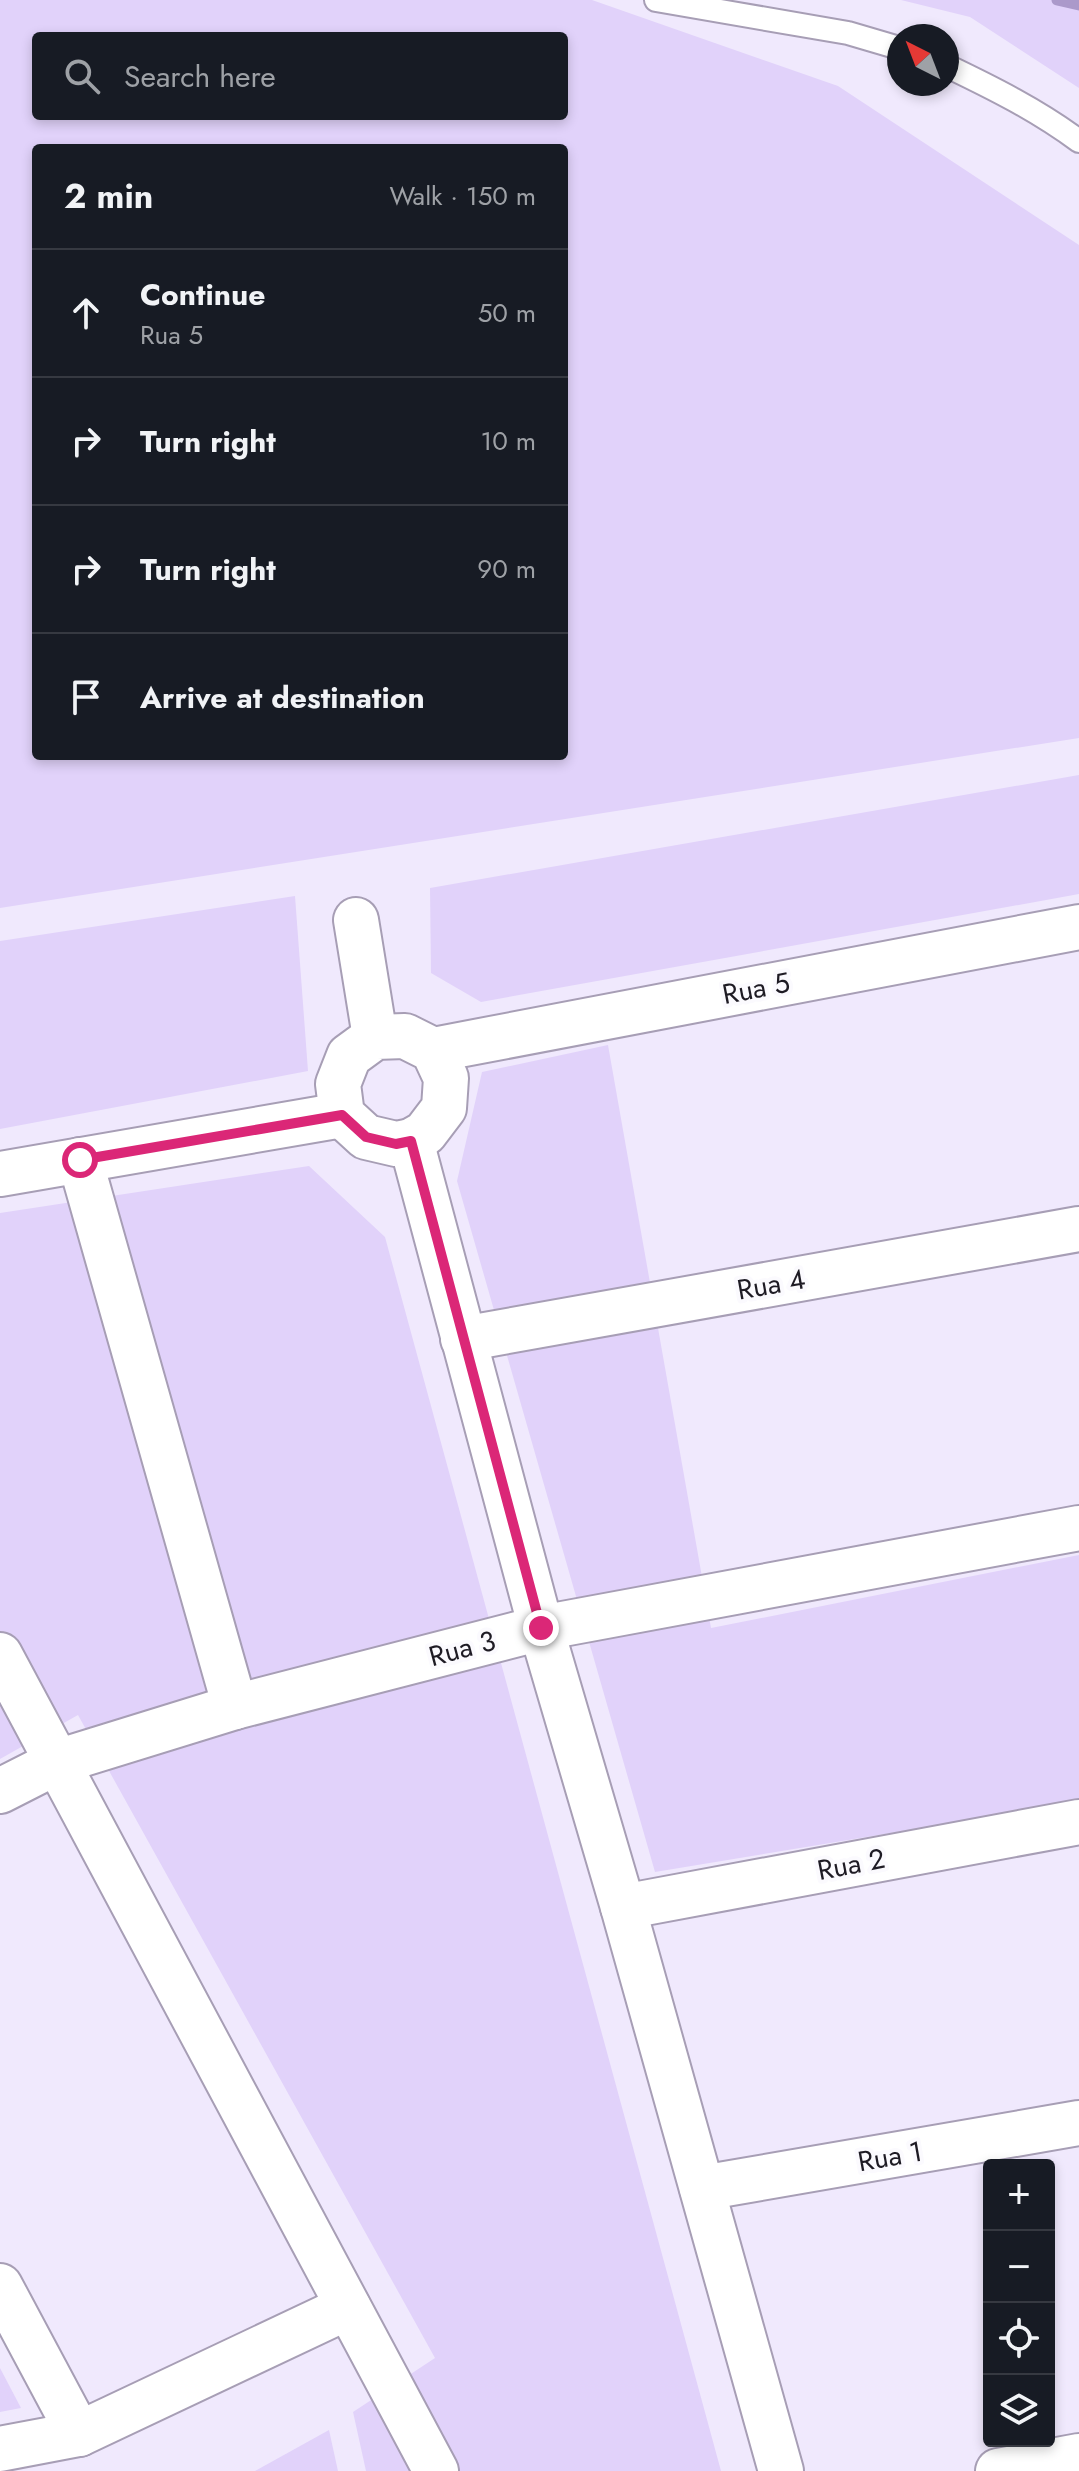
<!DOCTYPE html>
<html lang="en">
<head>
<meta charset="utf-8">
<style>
	:root { --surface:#171b24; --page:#242831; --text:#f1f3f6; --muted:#9ea1a6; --line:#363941 }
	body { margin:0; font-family:Jost,sans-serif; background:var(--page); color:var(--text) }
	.controls { position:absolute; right:24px; bottom:24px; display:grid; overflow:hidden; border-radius:8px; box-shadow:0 4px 12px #0003 }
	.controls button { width:72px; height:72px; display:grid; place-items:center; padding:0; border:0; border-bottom:2px solid var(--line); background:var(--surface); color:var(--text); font:40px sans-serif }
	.compass { position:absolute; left:887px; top:24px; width:72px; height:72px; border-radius:50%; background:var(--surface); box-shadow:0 4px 12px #0003; rotate:318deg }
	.stop { position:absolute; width:24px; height:24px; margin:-18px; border:6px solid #db2777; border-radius:50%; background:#fff }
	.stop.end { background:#db2777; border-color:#fff; box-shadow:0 2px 8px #0008 }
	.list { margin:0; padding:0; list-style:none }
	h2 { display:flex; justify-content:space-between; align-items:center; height:104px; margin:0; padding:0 32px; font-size:34px }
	h2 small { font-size:26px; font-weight:400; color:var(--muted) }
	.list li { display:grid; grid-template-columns:52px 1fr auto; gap:24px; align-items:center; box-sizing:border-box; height:128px; padding:0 32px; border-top:2px solid var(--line) }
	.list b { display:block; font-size:30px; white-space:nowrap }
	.list p { margin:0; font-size:26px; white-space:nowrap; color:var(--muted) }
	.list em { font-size:26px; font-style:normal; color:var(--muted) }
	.icon { flex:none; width:44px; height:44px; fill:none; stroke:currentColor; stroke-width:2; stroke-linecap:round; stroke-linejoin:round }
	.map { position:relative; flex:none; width:1079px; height:2471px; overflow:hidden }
	.search { position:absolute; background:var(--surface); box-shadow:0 4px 12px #0003; left:32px; top:32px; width:536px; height:88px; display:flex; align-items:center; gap:20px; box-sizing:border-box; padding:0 28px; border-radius:8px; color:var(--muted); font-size:30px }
	.panel { position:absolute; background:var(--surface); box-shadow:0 4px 12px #0003; left:32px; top:144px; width:536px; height:616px; border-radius:8px }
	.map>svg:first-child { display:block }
</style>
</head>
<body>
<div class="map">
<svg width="1079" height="2471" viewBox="0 0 1079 2471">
	<rect width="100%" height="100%" fill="#f0e9fd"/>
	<g fill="#e1d2fa" fill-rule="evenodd">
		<path d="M0,0H592L838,86L1079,245V738L0,908ZM36,36H564V116H36ZM564,148V756H36V148Z"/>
		<polygon points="901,0 1079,0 1079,88 970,17"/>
		<polygon points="1079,775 1079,894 481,1002 431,973 430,888"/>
		<polygon points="295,896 308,1071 0,1129 0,941"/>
		<polygon points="608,1045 711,1628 1079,1555 1079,1802 655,1872 457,1181 482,1072"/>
		<polygon points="309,1166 385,1237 721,2471 366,2471 353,2412 435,2358 78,1715 0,1759 0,1213"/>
		<polygon points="0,2368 21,2408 0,2412"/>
		<polygon points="329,2430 338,2471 255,2471"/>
	</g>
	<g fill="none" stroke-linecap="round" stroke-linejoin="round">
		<polyline stroke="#ab99ca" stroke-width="11" points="1057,0 1079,5"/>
		<defs>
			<g id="lane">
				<polyline points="656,0 848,33 899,48"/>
				<path d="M947,66C993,88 1037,110 1079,141"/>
			</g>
			<g id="street">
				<polyline points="356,920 375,1037"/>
				<polygon points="405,1036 433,1050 446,1078 444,1108 425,1133 411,1141 396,1144 366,1137 342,1115 338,1084 349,1056 375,1037"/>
				<polyline points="433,1050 1079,927"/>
				<polyline points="411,1141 541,1628 623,1907 781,2471"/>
				<polyline points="80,1160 235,1707"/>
				<polyline points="0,1174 342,1115"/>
				<polyline points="463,1339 1079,1229"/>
				<polyline points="0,1655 436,2471"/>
				<polyline points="0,1791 57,1762 235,1707 541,1628 1079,1528"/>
				<polyline points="623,1907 1079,1822"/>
				<polyline points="702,2188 1079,2123"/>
				<polyline points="0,2286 79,2434"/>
				<polyline points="0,2449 79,2434 348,2307"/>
				<polyline points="998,2471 1079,2456"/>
			</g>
		</defs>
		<use href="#lane" stroke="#a79eb5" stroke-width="26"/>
		<use href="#street" stroke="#a79eb5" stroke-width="48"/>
		<use href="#lane" stroke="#fff" stroke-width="22"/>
		<use href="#street" stroke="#fff" stroke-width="44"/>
	</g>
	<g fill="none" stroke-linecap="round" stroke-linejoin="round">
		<polyline stroke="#db2777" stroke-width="10" points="80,1160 342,1115 366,1137 396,1144 411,1141 541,1628"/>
	</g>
	<g text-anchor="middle" stroke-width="8" stroke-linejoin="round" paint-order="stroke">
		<g font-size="28" fill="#1e1b24" stroke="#fbfafe">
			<text transform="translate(756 988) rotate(-11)" y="10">Rua 5</text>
			<text transform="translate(771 1284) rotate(-10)" y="10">Rua 4</text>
			<text transform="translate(462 1648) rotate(-15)" y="10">Rua 3</text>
			<text transform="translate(851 1864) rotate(-11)" y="10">Rua 2</text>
			<text transform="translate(890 2156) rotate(-10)" y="10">Rua 1</text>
		</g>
	</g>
</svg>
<div class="controls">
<button>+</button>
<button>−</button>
<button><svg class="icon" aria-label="locate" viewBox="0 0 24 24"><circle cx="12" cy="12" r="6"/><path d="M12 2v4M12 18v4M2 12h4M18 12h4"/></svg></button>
<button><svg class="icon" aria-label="layers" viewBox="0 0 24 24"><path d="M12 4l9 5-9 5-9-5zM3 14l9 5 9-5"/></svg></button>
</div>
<svg class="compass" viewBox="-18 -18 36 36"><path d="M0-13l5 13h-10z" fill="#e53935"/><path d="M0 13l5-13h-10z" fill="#9ea1a6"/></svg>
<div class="stop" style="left:80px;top:1160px"></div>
<div class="stop end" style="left:541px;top:1628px"></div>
<div class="search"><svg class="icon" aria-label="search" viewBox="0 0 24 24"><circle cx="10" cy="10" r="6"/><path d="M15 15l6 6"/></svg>Search here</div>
<section class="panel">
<h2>2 min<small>Walk · 150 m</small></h2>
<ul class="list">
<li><svg class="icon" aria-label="ahead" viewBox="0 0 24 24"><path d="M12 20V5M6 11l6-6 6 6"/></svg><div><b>Continue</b><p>Rua 5</p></div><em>50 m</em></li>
<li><svg class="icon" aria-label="right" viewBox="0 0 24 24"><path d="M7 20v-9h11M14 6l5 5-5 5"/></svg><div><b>Turn right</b></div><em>10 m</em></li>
<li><svg class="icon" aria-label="right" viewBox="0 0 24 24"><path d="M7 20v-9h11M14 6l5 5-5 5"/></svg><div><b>Turn right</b></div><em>90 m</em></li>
<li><svg class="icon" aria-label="arrive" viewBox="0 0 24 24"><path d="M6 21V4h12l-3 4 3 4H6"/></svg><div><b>Arrive at destination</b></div></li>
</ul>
</section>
</div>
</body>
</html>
